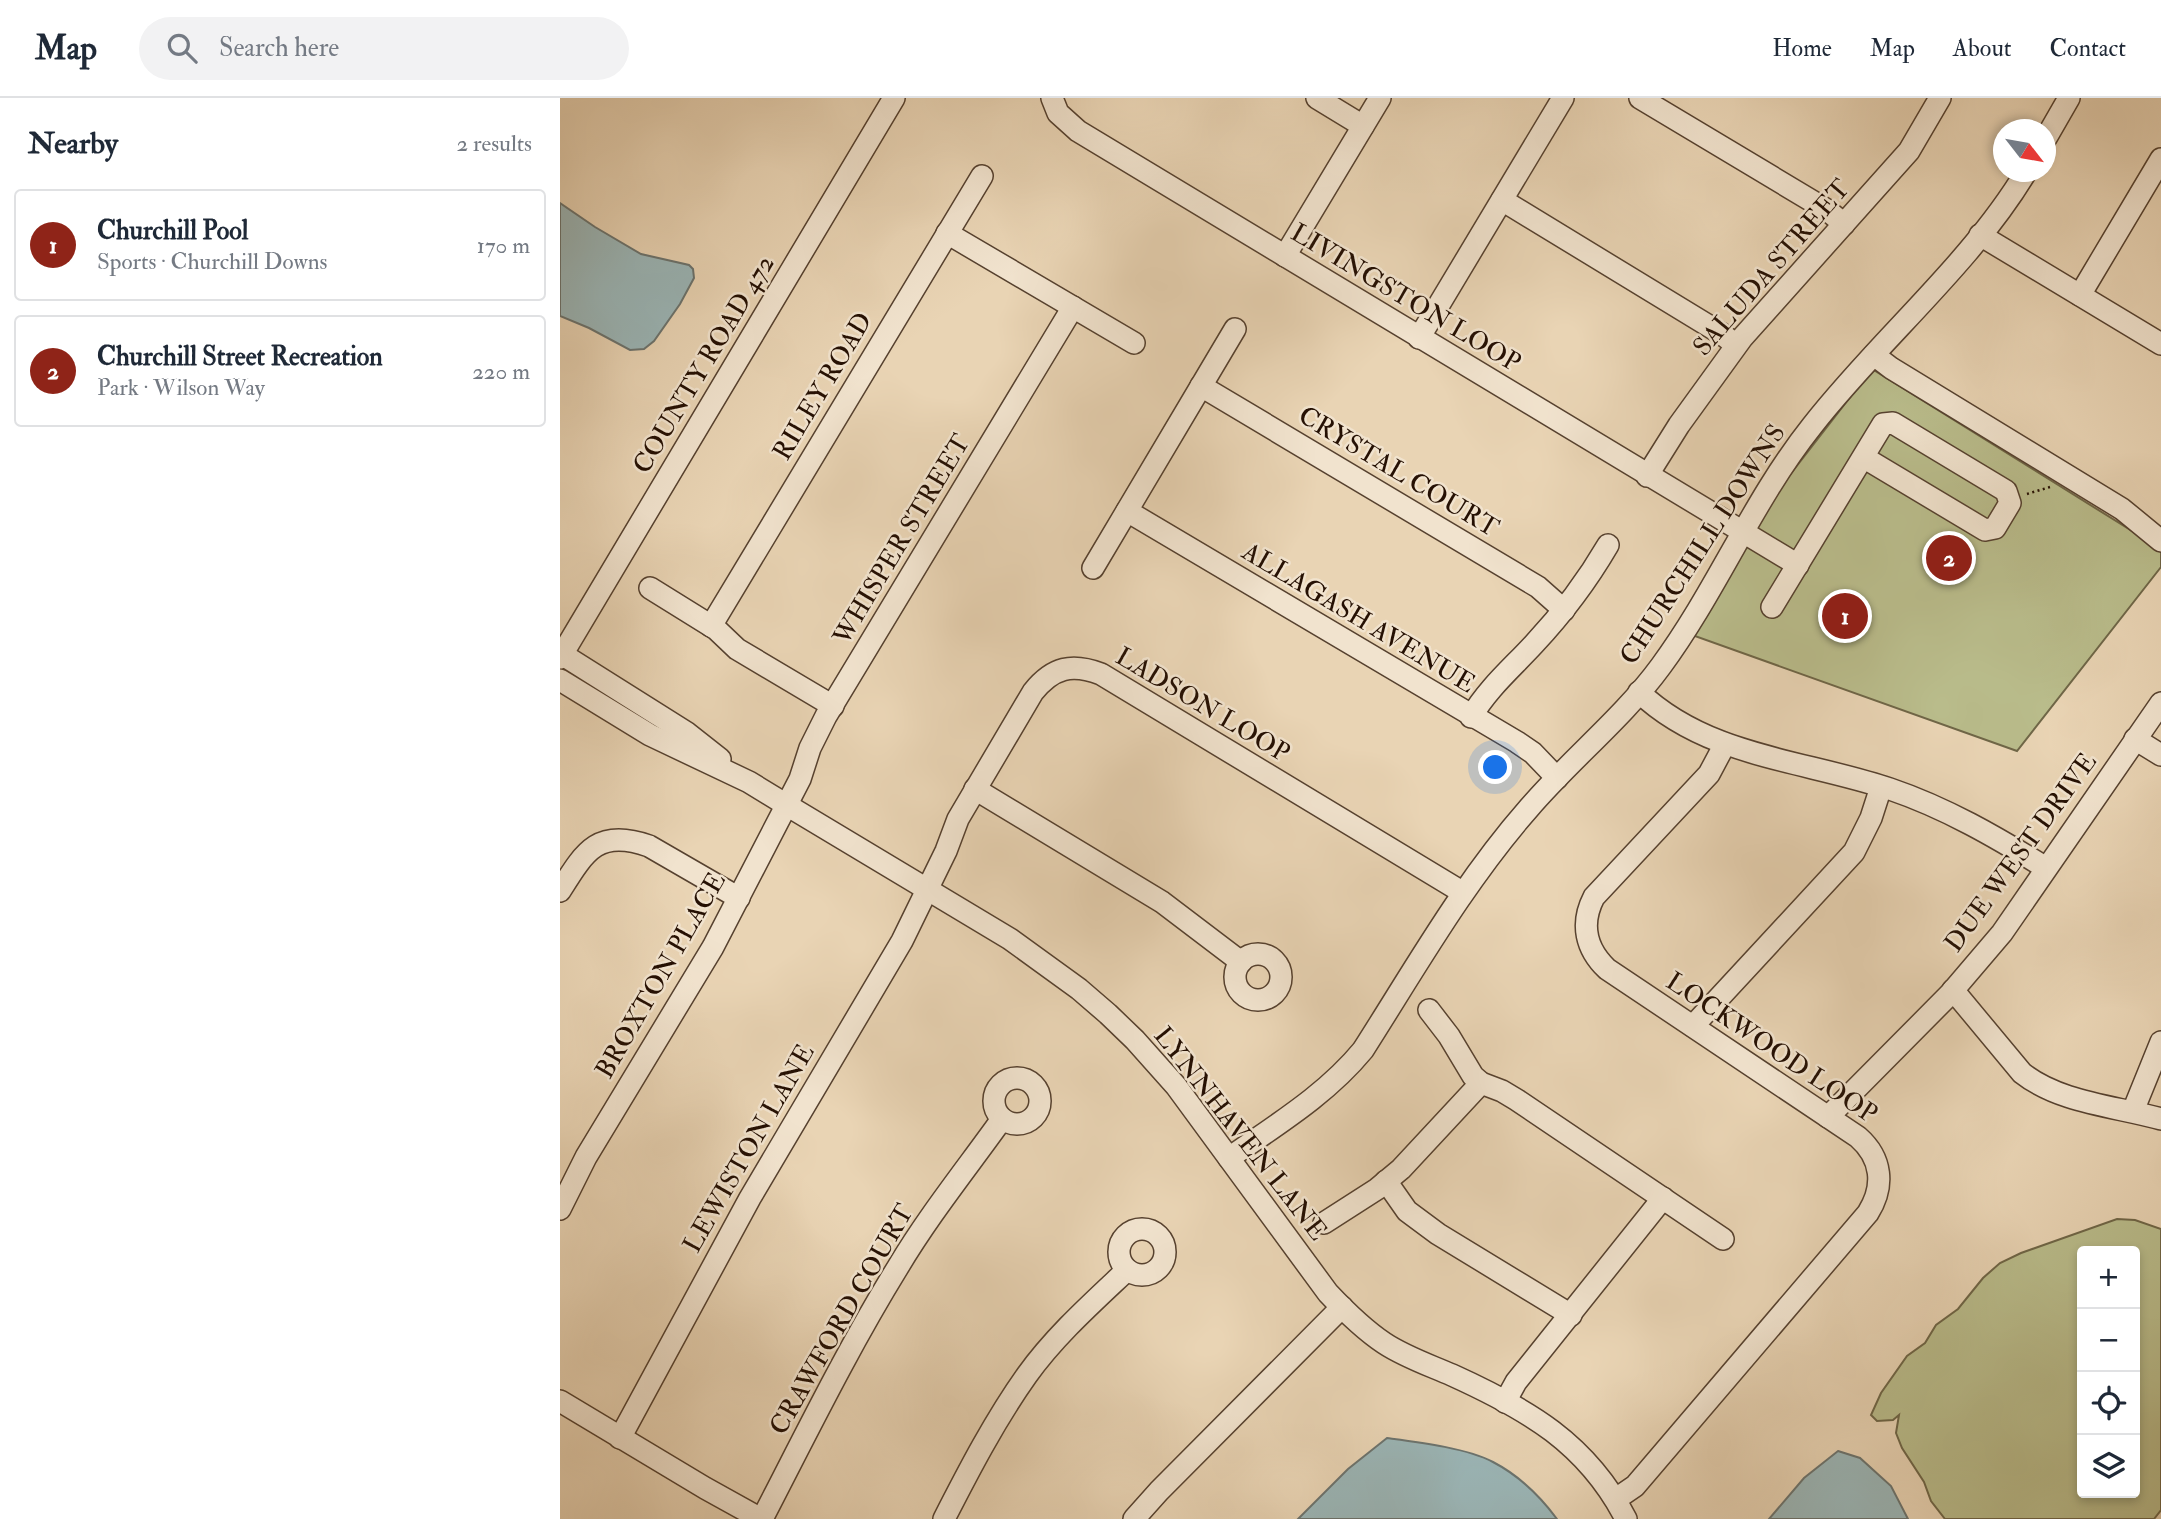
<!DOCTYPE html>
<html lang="en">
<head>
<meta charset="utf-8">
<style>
	:root { --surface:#fff; --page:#f2f2f3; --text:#1f2937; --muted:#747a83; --line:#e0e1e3; --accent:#8f2418 }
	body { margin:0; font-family:"IM FELL Double Pica",serif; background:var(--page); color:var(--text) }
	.controls { position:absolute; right:21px; bottom:21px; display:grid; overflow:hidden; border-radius:7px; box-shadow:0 4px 10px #0003 }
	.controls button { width:63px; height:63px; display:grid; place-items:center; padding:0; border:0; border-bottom:2px solid var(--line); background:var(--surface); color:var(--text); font:35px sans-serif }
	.compass { position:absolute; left:1433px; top:21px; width:63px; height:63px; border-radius:50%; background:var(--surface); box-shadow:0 4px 10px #0003; rotate:121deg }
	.you { position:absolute; left:936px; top:670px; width:24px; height:24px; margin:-18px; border:5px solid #fff; border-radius:50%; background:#1a73e8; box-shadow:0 0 0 10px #1a73e833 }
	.badge { display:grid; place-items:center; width:46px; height:46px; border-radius:50%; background:var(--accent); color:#fff; font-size:23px; font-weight:700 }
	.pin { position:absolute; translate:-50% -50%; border:4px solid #fff; box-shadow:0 2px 7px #0006 }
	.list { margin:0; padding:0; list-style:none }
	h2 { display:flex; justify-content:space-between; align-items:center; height:91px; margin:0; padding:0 28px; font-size:30px }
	h2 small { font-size:23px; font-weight:400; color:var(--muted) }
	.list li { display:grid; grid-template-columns:46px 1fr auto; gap:21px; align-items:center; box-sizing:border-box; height:112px; margin:0 14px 14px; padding:0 14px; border:2px solid var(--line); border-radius:7px }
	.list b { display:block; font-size:26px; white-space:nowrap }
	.list p { margin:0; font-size:23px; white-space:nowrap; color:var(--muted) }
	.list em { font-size:23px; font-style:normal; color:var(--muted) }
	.icon { flex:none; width:38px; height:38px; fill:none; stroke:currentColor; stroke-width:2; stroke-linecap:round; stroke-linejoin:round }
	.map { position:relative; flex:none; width:1601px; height:1421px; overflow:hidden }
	header { display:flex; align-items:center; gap:42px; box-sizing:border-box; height:98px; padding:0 35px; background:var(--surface); border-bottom:2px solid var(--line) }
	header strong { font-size:33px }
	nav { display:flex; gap:38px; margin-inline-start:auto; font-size:24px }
	.search { width:490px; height:63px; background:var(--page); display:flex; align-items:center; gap:18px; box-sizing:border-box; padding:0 24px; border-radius:38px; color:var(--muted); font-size:26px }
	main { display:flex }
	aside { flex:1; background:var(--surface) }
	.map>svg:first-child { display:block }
</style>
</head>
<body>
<header>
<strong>Map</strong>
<div class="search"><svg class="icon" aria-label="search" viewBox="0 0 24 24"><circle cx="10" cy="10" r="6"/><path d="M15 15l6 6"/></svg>Search here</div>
<nav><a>Home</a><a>Map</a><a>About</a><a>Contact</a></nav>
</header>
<main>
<aside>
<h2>Nearby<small>2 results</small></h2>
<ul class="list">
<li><span class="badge">1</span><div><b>Churchill Pool</b><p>Sports · Churchill Downs</p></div><em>170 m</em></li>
<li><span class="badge">2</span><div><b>Churchill Street Recreation</b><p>Park · Wilson Way</p></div><em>220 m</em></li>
</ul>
</aside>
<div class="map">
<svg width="1601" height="1421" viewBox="0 0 1601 1421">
	<rect width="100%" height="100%" fill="#e9d4b4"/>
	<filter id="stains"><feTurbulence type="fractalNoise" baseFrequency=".00286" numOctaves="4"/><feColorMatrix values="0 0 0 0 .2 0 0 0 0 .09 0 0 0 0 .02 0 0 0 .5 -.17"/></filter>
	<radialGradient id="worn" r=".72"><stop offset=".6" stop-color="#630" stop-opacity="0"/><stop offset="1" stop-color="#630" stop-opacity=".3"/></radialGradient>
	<g fill="#b9bc8b" stroke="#6f6647" stroke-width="2" fill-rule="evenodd">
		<polygon points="1312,271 1601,451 1601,469 1457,653 1132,537 1222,387"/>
		<path d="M1557,1121L1575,1122L1601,1131V1412L1594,1421H1385L1371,1403L1364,1384L1342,1350L1336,1335L1339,1317L1333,1322L1317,1323L1311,1317L1321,1295L1347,1258L1365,1245L1376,1227L1398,1211L1423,1180L1440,1165L1461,1155ZM1522,1153H1575V1395H1522Z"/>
	</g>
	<g fill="#9bb6b7" stroke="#6c746f" stroke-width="2">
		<polygon points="0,105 35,129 81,156 129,167 133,171 134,180 120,206 94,243 84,251 70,252 29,230 0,218"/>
		<polygon points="1279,499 1305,514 1298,526 1290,522 1279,539 1261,529"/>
		<path d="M827,1340C857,1344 907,1350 933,1364C958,1377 980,1398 997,1421H738L788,1371Z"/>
		<polygon points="1278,1353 1300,1360 1331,1388 1348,1421 1209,1421 1244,1380"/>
	</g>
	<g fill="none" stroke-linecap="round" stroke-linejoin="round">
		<defs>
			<g id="minor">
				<polyline points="492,0 498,15 518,33 1238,467"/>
				<polyline points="757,0 803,28"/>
				<polyline points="1080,0 1267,112 1284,126"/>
				<polyline points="1486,40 1509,0"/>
				<polyline points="942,102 1162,236 1176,247"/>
				<polyline points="387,135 574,245"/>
				<polyline points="1420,137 1601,246"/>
				<polyline points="725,158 820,0"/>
				<polyline points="1520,197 1601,61"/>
				<polyline points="859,240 1003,0"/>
				<polyline points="1314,257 1331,270 1562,411 1601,443"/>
				<polyline points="641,288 978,489 1004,512"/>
				<polyline points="1087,378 1119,327 1182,240 1349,53 1380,0"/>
				<polyline points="567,413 957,644 973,655 997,680"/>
				<polyline points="533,470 675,231"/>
				<polyline points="90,490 156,531 177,551 273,608"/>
				<polyline points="1212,509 1323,326 1333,325 1446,393 1450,405 1435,430 1425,432 1303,359"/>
				<polyline points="151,528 422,78"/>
				<polyline points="0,555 127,635 160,661"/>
				<polyline points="0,560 334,0"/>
				<path d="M0,582L90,637L189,684L225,706L450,841L519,891L548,916L575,942L616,988L768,1195C785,1213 803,1231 824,1245C845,1259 869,1267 892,1277C967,1311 1027,1345 1066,1421"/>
				<path d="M1079,594C1147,659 1244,662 1330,691C1386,710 1436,739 1486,770"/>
				<path d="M911,619C928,590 952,570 974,546C1003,515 1027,483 1048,447"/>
				<polyline points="1575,641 1601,657"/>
				<polyline points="415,691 602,804 681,864"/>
				<path d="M0,793C25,753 38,730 89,748L179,800"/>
				<circle cx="698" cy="879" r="23"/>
				<path d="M1393,892L1462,975C1500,1005 1555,1008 1601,1021"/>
				<polyline points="869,912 889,938 913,978 921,985 942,993 957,1002 1163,1141"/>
				<polyline points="1133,928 1294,754 1311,720 1321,689"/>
				<circle cx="457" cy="1003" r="23"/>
				<polyline points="1573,1013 1601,944"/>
				<polyline points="1268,1019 1390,896 1442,835 1601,605"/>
				<path d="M669,1060C716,1027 766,997 803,952C856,869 904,784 969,710C1011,661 1063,620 1101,568C1157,492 1193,402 1252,328C1319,242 1410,167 1466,74"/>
				<polyline points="826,1083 847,1113 878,1136 1011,1217"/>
				<polyline points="0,1111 26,1059 153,849 240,681 250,650 266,618 513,209"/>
				<polyline points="764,1125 817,1091 841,1071 921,985"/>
				<circle cx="582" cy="1154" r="23"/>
				<polyline points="0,1303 145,1390 201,1421"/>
				<polyline points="945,1304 956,1284 1103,1100"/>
				<path d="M60,1340L190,1100L342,843L386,753L398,721L473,594C493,569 512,565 541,576L902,794"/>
				<path d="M1056,1401L1075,1388L1308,1115C1325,1088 1322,1060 1298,1039L1047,871C1026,851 1020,826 1034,799L1149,676L1165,646"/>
				<path d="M202,1421C246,1336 288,1250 338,1169C369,1117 407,1070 442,1021"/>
				<path d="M384,1421C409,1372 435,1322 467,1277C495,1238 532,1205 567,1172"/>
				<polyline points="574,1421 599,1393 782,1209"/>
			</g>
		</defs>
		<use href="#minor" stroke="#56412f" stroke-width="24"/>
		<polyline stroke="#251003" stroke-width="2.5" stroke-dasharray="2 3.5" stroke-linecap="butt" points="1467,396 1490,389"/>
		<use href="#minor" stroke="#f1e3ce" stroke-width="21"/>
	</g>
	<g text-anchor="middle" stroke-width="5" stroke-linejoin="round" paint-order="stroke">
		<g font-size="26" fill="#251003" stroke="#f1e3ce">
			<text transform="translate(1211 169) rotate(-49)" y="9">SALUDA STREET</text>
			<text transform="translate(846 199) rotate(31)" y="9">LIVINGSTON LOOP</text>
			<text transform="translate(143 266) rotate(-59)" y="9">COUNTY ROAD 472</text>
			<text transform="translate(262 288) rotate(-59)" y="9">RILEY ROAD</text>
			<text transform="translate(839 373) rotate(31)" y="9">CRYSTAL COURT</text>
			<text transform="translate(341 441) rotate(-59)" y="9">WHISPER STREET</text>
			<text transform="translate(1142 446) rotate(-57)" y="9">CHURCHILL DOWNS</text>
			<text transform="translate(799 519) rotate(31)" y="9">ALLAGASH AVENUE</text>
			<text transform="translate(643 606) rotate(31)" y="9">LADSON LOOP</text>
			<text transform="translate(1460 754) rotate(-54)" y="9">DUE WEST DRIVE</text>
			<text transform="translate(100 877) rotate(-60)" y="9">BROXTON PLACE</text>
			<text transform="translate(1212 949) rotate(34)" y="9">LOCKWOOD LOOP</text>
			<text transform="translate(681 1035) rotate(52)" y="9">LYNNHAVEN LANE</text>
			<text transform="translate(188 1050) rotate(-60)" y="9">LEWISTON LANE</text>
			<text transform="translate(281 1221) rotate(-60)" y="9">CRAWFORD COURT</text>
		</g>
	</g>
	<rect width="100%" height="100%" filter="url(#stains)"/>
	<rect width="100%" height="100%" fill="url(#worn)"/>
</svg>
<div class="controls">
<button>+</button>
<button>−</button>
<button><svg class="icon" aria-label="locate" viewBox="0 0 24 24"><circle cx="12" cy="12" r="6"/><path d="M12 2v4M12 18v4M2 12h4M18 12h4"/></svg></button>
<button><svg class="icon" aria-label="layers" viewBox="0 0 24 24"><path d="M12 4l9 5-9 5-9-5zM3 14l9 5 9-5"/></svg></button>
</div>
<svg class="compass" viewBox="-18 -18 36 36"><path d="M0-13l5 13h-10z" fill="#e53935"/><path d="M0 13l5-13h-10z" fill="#747a83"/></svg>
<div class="you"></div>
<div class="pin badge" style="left:1285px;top:518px">1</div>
<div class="pin badge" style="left:1389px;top:460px">2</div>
</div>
</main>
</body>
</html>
